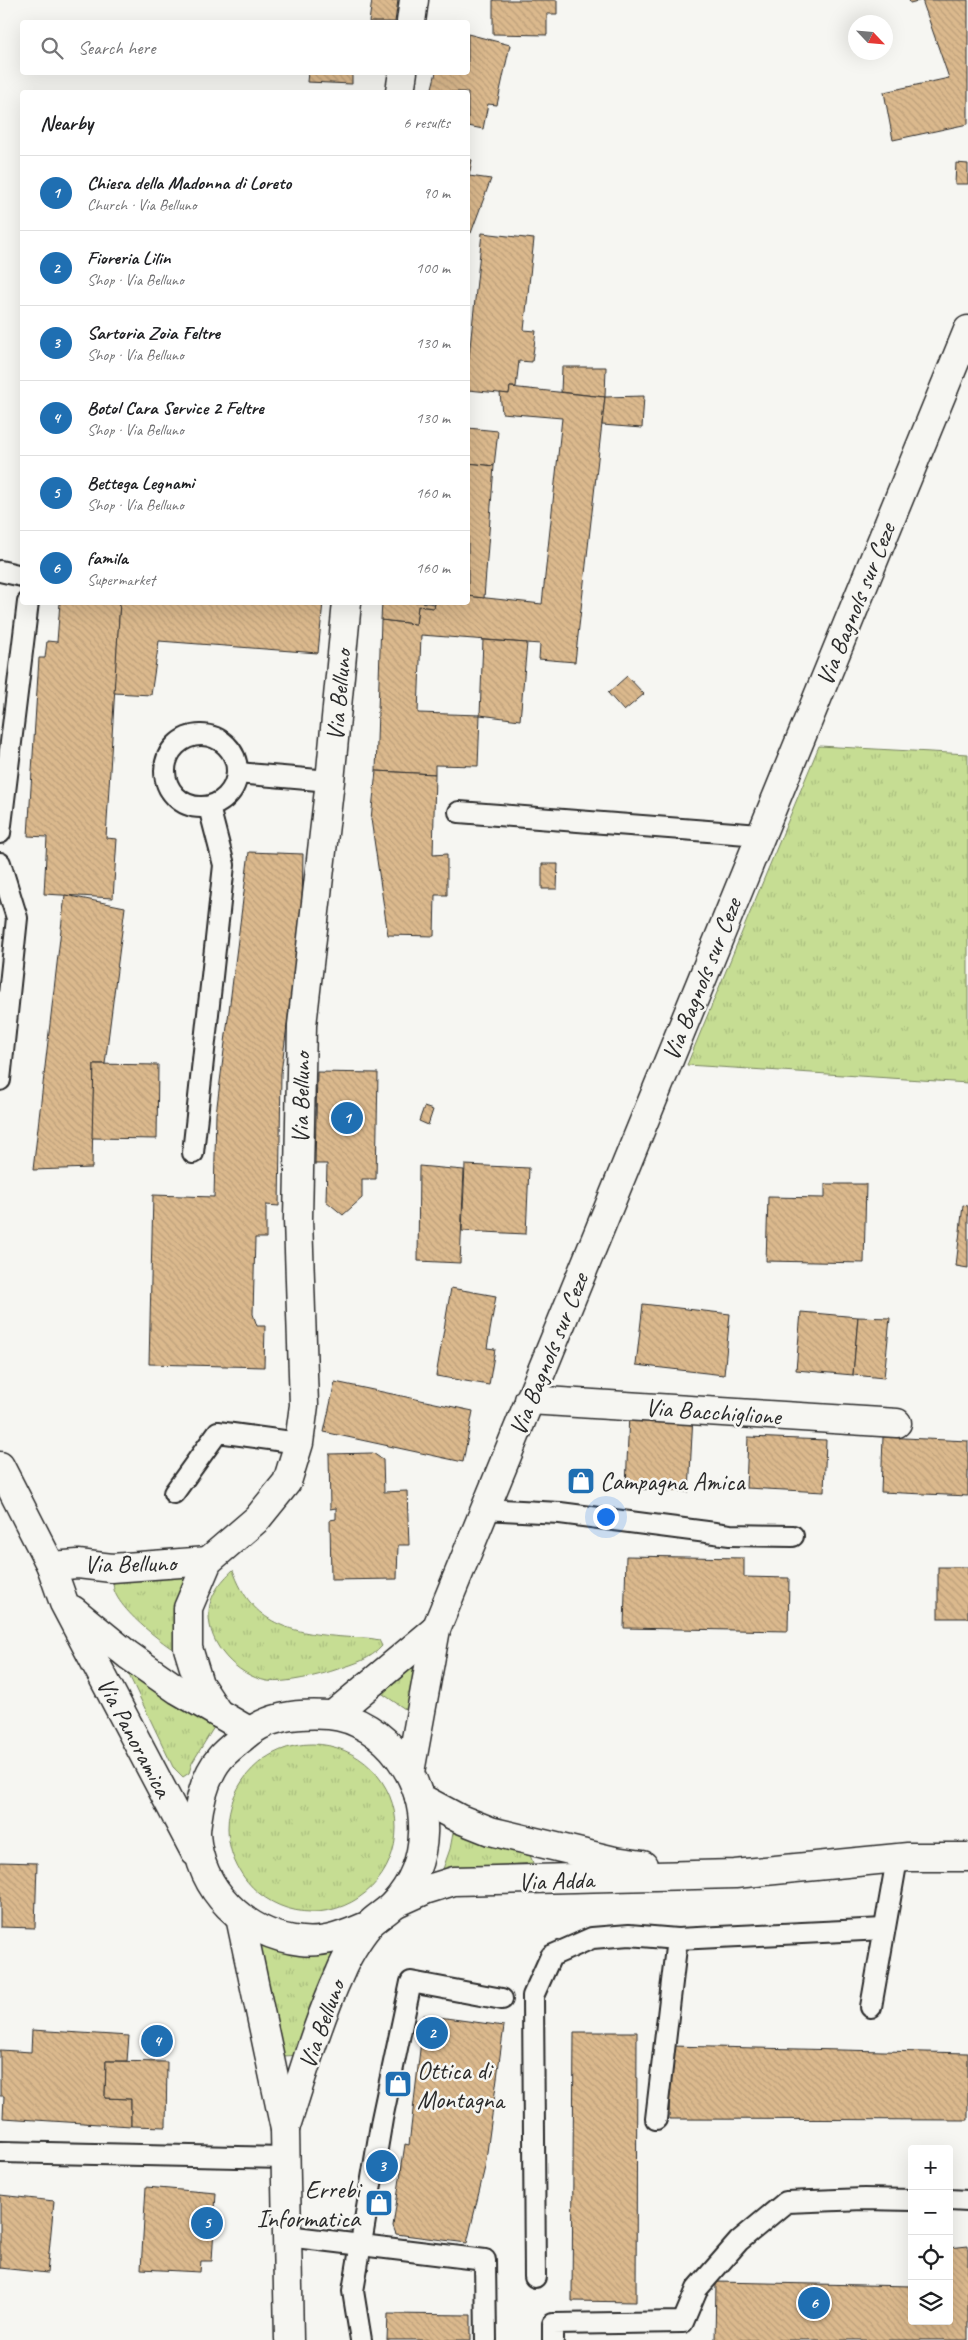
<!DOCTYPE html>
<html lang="en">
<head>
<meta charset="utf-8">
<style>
	:root { --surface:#fff; --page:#f2f2f2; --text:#202124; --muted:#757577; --line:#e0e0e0; --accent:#1f6fb2 }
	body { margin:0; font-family:Caveat,sans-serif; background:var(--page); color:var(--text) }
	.controls { position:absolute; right:15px; bottom:15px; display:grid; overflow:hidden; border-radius:5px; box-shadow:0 5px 20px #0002 }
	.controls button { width:45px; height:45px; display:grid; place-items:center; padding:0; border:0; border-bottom:1px solid var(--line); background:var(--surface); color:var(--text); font:25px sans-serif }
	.compass { position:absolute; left:848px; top:15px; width:45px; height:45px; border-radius:50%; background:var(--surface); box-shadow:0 5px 20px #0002; rotate:116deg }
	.you { position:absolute; left:605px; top:1516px; width:18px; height:18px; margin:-12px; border:4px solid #fff; border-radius:50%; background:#1a73e8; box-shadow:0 0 0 8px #1a73e833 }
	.badge { display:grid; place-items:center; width:32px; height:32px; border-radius:50%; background:var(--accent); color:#fff; font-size:16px; font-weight:700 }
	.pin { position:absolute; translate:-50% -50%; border:2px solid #fff; box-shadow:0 1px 5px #0006 }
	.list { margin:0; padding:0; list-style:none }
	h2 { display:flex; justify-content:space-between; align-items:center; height:65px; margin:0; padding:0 20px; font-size:21px }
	h2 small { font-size:16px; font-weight:400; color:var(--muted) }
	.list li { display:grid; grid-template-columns:32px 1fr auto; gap:15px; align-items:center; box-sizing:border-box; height:75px; padding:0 20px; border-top:1px solid var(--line) }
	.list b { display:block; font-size:19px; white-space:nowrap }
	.list p { margin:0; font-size:16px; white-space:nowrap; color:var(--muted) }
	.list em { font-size:16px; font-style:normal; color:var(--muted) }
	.icon { flex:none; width:28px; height:28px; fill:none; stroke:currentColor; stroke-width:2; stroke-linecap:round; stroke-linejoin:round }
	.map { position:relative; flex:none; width:968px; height:2340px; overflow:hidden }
	.search { position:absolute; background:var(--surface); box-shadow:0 5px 20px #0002; left:20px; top:20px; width:450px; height:55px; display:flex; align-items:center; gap:12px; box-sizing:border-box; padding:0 18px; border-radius:5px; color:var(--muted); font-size:19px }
	.panel { position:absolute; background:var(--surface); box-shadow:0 5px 20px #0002; left:20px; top:90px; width:450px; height:515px; border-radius:5px }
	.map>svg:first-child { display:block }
</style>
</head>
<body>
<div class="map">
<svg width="968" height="2340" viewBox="0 0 968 2340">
	<defs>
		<pattern id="grass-tufts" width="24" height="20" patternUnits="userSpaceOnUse" patternTransform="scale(1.25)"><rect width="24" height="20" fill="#c6dd93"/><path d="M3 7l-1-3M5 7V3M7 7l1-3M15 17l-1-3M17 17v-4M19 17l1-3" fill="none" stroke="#aabe7f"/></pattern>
		<pattern id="building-back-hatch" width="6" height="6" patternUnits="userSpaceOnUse" patternTransform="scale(1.25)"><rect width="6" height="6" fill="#dbb98d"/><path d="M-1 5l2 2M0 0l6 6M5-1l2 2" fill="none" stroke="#bc9f7a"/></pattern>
	</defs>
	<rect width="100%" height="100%" fill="#f6f6f2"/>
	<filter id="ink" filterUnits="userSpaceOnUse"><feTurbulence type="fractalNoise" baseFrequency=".02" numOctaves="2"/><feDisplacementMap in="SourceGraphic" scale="10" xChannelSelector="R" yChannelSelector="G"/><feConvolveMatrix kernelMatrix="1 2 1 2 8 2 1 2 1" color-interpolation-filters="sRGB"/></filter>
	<g filter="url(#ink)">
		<g fill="url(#grass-tufts)" stroke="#78845f">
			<polygon points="819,746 968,754 968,1083 687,1065"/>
			<path d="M195,1570L187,1658C169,1649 106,1602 114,1581Z"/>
			<path d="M233,1570C252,1625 291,1633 344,1637C355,1638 367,1637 379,1640L382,1646C371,1659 354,1664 338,1669C321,1675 285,1684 267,1681C236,1675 208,1645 209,1613C209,1596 221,1581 233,1570Z"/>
			<polygon points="118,1652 214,1727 192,1763 189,1773 183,1777 173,1767"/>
			<polygon points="408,1659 425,1670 408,1711 374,1688"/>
			<circle cx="312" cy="1828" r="84"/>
			<polygon points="454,1828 530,1855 533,1863 443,1869 450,1849"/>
			<polygon points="257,1940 338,1952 320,1983 304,2055 283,2056"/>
		</g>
		<g fill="url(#building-back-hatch)" stroke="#2b2b2b">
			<polygon points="372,0 398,0 395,22 369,22"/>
			<polygon points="493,0 557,0 557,14 547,14 547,35 493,34"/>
			<polygon points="909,0 968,0 968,124 893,140 884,92 949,78 922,0 910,3"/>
			<polygon points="468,34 510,45 497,105 488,104 483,129 468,126 468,92 431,92 436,72 468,72"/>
			<polygon points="308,72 352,72 352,84 307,82"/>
			<polygon points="468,159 472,160 469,176 491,179 471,233 468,233"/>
			<polygon points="956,163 968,164 968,184 955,184"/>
			<polygon points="482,233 534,239 524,330 536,331 532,362 519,361 516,387 510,387 509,394 468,390 468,366"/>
			<polygon points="562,367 606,367 605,397 561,392"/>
			<polygon points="510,387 605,397 575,662 539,659 540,644 421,635 418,713 480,715 478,766 435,765 435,774 376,771 381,620 416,624 418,606 434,608 435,602 468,602 468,596 542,604 562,418 502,413 500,393 509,394"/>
			<polygon points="644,396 642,428 602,425 605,397"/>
			<polygon points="468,428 498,431 494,466 468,463"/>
			<polygon points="468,463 494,466 484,598 468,596"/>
			<polygon points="60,602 120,602 106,838 117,839 113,898 44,894 47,837 28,836 39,658 45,658 47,641 57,642"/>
			<polygon points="120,602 323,602 318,653 159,641 151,695 114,693"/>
			<polygon points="382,602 421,602 435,604 434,608 418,606 416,624 381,620"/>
			<polygon points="483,640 527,643 520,720 480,715"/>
			<polygon points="627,676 644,694 624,711 608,693"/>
			<polygon points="376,771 435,774 433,855 447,854 447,895 435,895 434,936 388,935 371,819"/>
			<polygon points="249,852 303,854 302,907 281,1073 279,1206 266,1205 266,1238 255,1238 253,1314 257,1326 265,1326 264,1367 149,1364 153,1195 214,1197 216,1114"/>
			<polygon points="542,864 558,864 557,889 542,889"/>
			<polygon points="65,895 125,907 105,1064 94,1064 92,1168 33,1170"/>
			<polygon points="94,1064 158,1065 157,1139 92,1138"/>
			<polygon points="317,1072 378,1073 376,1179 362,1179 362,1198 343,1215 326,1201 327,1164 315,1164"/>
			<polygon points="424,1107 433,1110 428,1125 419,1121"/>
			<polygon points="465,1165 529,1168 526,1234 462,1231"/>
			<polygon points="419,1166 464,1170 460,1263 418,1261"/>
			<polygon points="825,1184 866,1184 864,1263 766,1261 768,1197 825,1198"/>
			<polygon points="963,1205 968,1206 968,1268 956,1266"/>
			<polygon points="451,1288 496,1296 487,1348 495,1349 489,1385 436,1376"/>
			<polygon points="643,1304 730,1314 724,1375 636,1365"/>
			<polygon points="801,1312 858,1317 853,1375 796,1370"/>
			<polygon points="858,1317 890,1318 884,1378 853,1375"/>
			<polygon points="335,1382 473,1411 463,1462 324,1432"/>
			<polygon points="629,1413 693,1415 689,1492 626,1488"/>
			<polygon points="748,1437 826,1440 824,1492 746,1488"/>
			<polygon points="883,1437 968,1441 968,1496 881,1492"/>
			<polygon points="373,1453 383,1460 384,1492 407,1491 409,1545 398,1545 397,1579 331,1580 330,1520 336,1519 336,1508 330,1509 329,1454"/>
			<polygon points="626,1556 744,1558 744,1577 789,1578 788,1631 624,1628"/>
			<rect x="938" y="1567" width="30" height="51"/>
			<polygon points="0,1862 37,1863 35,1928 0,1927"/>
			<polygon points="424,2015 504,2026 485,2167 467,2243 396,2234 393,2226 405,2144 409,2145"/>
			<polygon points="32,2030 129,2036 127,2061 106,2061 105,2098 131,2099 131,2126 3,2118 4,2096 0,2096 0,2050 31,2052"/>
			<polygon points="574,2032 637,2032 636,2302 572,2301"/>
			<polygon points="671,2046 968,2053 968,2120 669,2119"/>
			<polygon points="106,2061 167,2062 166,2127 131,2126 131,2099 105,2098"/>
			<polygon points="146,2187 216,2193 212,2261 201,2261 200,2272 141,2269"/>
			<polygon points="0,2195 54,2201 47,2273 0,2268"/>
			<polygon points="968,2246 968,2340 715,2340 716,2282 912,2286 912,2321 949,2321 949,2248"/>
			<polygon points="388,2314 471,2315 471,2340 387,2340"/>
		</g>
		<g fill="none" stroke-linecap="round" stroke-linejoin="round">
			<defs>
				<g id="service">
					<polyline points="0,571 22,576"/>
					<circle cx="201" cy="771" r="36"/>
					<polyline points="237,773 330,781"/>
					<polyline points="459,812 760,835"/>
					<polyline points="0,833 28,602"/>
					<polyline points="0,863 17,918 0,1080"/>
					<polyline points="193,1153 224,865 209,807"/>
					<polyline points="174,1493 218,1432 299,1443"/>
					<polyline points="484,1509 560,1513 730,1535 793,1536"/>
					<polyline points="871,2007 897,1859"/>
					<polyline points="656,2119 677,1939"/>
					<polyline points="0,2152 286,2158"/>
					<polyline points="949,2200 968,2201"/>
					<polyline points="287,2236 485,2260 486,2340"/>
					<polyline points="535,2277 533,1996 551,1956 592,1938 629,1935 677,1939 884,1929"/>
					<polyline points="361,2340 353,2291 382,2119 411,1982 502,1999"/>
					<polyline points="553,2340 553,2324 683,2322 697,2289 739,2241 786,2202 864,2199 912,2200"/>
				</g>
				<g id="minor">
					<polyline points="411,22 414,0"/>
					<polyline points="400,92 403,72"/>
					<polyline points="529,1400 897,1423"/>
					<polyline points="51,1566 78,1564 112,1568 208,1561"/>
					<polyline points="218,1713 199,1684 188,1648 188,1608 208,1561 257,1519 287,1482 299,1443 304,1405 298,1219 302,1025 330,781 347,602"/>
					<polyline points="419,1797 460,1819 490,1831 615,1861 643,1865"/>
					<polyline points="394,1904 425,1890 454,1881 735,1874 908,1857 968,1857"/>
				</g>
				<g id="primary">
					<polyline points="0,1466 51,1566 64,1603 195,1852"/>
					<polyline points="73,1610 128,1655 178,1690 249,1731"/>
					<polyline points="333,1715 436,1629"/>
					<polyline points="410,1772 436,1629 968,330"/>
					<polyline points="240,1917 285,2129 289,2340"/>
					<path d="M285,2129C302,2077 317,2023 340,1973C346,1958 358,1938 369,1925C376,1917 387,1912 394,1904C432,1863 432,1801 399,1757C384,1736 356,1717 329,1715C297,1713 265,1716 241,1739C234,1745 226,1751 220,1758C209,1771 202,1792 199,1809C198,1817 196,1825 196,1833C199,1890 245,1935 301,1941C325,1944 348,1934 369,1925"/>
				</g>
			</defs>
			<use href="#service" stroke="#2b2b2b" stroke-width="24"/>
			<use href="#minor" stroke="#2b2b2b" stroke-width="31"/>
			<use href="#primary" stroke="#2b2b2b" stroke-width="31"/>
			<use href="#service" stroke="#f6f6f2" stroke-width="20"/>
			<use href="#minor" stroke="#f6f6f2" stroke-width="28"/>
			<use href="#primary" stroke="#f6f6f2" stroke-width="28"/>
		</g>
	</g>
	<defs>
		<symbol id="shop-square" viewBox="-11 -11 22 22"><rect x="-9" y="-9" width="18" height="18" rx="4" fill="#1f6fb2" stroke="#f6f6f2"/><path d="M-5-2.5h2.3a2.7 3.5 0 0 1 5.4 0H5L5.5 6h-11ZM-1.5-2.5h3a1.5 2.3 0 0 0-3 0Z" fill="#fff"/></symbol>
	</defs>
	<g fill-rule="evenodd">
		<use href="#shop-square" x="565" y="1465" width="32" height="32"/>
		<use href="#shop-square" x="382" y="2068" width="32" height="32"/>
		<use href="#shop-square" x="363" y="2187" width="32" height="32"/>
	</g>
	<g text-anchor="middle" stroke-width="5" stroke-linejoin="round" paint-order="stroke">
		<g font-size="25" fill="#2b2b2b" stroke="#f6f6f2">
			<text transform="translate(855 604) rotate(-68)" y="9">Via Bagnols sur Ceze</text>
			<text transform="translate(338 695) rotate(-85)" y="9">Via Belluno</text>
			<text transform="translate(701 979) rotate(-68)" y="9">Via Bagnols sur Ceze</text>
			<text transform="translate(300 1098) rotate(-89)" y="9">Via Belluno</text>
			<text transform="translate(548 1354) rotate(-68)" y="9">Via Bagnols sur Ceze</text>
			<text transform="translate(713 1411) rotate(4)" y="9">Via Bacchiglione</text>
			<text transform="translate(130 1563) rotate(-1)" y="9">Via Belluno</text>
			<text transform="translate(135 1737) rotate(62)" y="9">Via Panoramica</text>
			<text transform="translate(556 1880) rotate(-2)" y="9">Via Adda</text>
			<text transform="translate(321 2024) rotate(-70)" y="9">Via Belluno</text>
		</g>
		<g font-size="25" fill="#2b2b2b" stroke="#f6f6f2" text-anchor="start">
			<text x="600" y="1490">Campagna Amica</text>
			<text x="417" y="2079">Ottica di<tspan x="417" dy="29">Montagna</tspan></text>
			<text x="360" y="2198" text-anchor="end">Errebi<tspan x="360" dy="29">Informatica</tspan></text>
		</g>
	</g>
</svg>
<div class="controls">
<button>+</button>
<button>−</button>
<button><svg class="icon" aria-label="locate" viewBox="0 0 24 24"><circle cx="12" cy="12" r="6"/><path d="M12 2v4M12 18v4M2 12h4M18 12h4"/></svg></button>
<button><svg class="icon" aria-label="layers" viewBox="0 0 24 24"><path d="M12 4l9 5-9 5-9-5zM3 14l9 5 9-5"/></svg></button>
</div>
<svg class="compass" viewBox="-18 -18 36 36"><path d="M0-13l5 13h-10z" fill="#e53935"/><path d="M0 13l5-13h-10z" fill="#757577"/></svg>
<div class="you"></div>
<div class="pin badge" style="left:347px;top:1118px">1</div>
<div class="pin badge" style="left:432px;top:2033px">2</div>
<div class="pin badge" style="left:382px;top:2166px">3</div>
<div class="pin badge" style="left:157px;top:2041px">4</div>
<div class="pin badge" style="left:207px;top:2223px">5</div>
<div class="pin badge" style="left:814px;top:2303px">6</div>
<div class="search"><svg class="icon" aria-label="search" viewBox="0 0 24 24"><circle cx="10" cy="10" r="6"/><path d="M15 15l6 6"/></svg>Search here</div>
<section class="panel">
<h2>Nearby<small>6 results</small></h2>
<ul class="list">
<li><span class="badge">1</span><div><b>Chiesa della Madonna di Loreto</b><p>Church · Via Belluno</p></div><em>90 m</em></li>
<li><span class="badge">2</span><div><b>Fioreria Lilin</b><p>Shop · Via Belluno</p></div><em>100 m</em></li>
<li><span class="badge">3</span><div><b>Sartoria Zoia Feltre</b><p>Shop · Via Belluno</p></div><em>130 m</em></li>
<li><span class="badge">4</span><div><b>Botol Cara Service 2 Feltre</b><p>Shop · Via Belluno</p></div><em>130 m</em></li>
<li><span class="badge">5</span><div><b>Bettega Legnami</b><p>Shop · Via Belluno</p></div><em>160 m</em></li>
<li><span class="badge">6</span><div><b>famila</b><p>Supermarket</p></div><em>160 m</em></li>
</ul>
</section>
</div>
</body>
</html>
